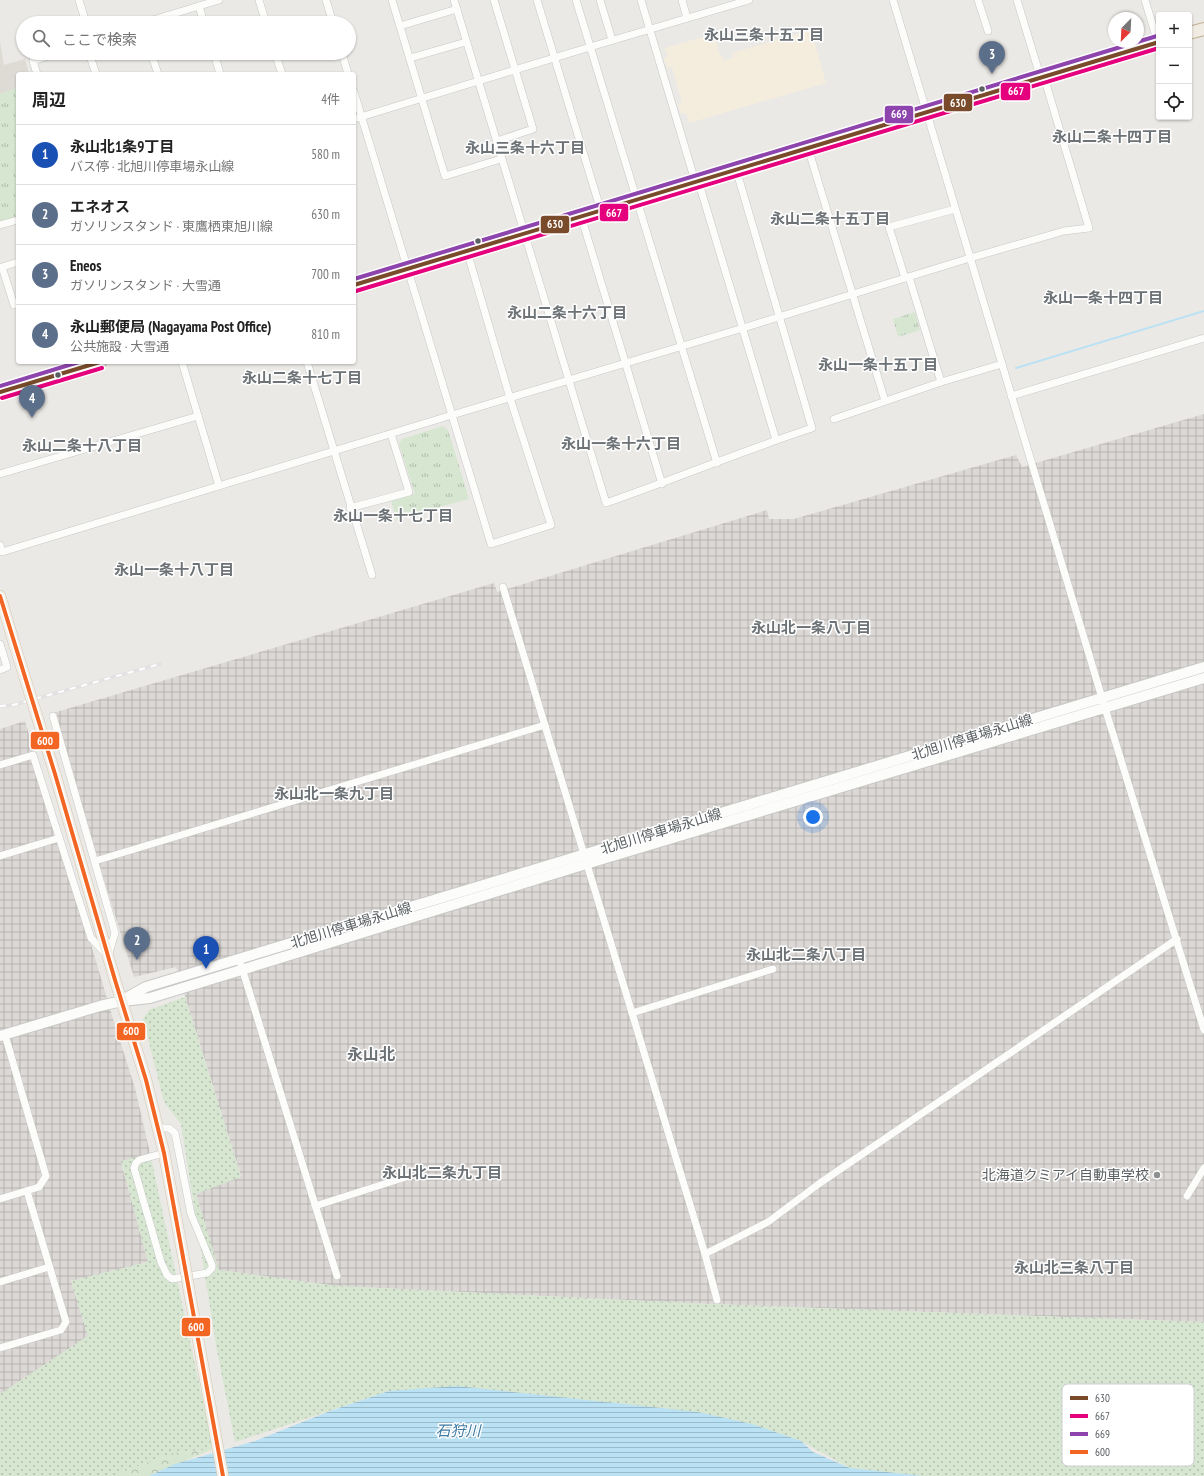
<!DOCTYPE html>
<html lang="ja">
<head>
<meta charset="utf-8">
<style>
	:root { --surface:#fff; --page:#f2f2f2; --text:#222; --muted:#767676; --line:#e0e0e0; --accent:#d93025 }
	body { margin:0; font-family:"PT Sans Narrow","Noto Sans JP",sans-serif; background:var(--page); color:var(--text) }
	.controls { position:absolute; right:12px; top:12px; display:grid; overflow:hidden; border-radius:4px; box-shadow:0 1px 3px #0004 }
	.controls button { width:36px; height:36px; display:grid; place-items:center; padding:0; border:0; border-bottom:1px solid var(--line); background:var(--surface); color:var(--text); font:20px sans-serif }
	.compass { position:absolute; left:1108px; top:12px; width:36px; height:36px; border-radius:50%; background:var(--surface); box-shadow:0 1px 3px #0004; rotate:204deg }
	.you { position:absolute; left:813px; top:817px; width:14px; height:14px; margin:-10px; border:3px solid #fff; border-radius:50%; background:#1a73e8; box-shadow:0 0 0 6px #1a73e833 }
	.badge { display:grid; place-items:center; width:26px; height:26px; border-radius:50%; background:var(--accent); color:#fff; font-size:13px; font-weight:700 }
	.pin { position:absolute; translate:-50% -33px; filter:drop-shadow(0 1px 2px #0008) }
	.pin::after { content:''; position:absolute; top:21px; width:14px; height:12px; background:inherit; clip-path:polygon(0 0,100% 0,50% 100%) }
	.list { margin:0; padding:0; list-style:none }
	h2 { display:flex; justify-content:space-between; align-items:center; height:52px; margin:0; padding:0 16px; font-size:17px }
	h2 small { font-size:13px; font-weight:400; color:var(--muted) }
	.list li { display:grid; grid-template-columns:26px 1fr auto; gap:12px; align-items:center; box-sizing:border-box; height:60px; padding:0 16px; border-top:1px solid var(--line) }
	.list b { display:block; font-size:15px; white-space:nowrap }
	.list p { margin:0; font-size:13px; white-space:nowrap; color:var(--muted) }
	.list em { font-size:13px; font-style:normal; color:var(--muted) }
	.icon { flex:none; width:22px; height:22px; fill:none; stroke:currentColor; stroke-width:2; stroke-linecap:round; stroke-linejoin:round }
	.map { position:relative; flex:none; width:1204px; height:1476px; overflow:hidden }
	.search { position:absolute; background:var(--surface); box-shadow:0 1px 3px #0004; left:16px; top:16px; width:340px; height:44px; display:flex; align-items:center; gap:10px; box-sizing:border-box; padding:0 14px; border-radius:22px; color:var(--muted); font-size:15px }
	.panel { position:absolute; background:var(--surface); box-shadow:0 1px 3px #0004; left:16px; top:72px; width:340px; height:292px; border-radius:4px }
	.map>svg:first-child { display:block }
</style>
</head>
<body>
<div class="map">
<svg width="1204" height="1476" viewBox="0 0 1204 1476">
	<defs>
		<pattern id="industrial-grid" width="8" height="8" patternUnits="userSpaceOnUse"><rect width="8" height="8" fill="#dbd8d5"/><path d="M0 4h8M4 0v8" fill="none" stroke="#b5b3b0"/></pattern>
		<pattern id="grass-dots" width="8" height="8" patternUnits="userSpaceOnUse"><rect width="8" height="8" fill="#d6e6d1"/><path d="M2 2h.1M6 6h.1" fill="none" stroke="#b1bead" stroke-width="1.8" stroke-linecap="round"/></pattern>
		<pattern id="forest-crowns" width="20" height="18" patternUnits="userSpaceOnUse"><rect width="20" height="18" fill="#d6e6d1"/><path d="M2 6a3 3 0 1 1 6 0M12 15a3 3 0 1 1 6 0" fill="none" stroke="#b1bead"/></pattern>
		<pattern id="park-tufts" width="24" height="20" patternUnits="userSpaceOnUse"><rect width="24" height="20" fill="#d6e6d1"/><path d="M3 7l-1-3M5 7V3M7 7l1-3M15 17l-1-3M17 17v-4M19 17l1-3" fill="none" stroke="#b1bead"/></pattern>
		<pattern id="water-rules" width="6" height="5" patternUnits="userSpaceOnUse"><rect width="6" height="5" fill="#bae2f4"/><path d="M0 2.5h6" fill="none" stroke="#9abbc9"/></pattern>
	</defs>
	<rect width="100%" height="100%" fill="#ebe9e5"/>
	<polygon fill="#f4edde" points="811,30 826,83 689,123 686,113 681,114 678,105 682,103 672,67 667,68 664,58 668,57 665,48 714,34 720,56 722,56 724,61 733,58 732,53"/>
	<g fill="url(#industrial-grid)">
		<polygon points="1204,414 1204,1322 710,1304 337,1286 218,1270 196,1193 241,1176 176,967 134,977 53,713 494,583 497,592 767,510 769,519 794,519 1016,455 1022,467"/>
		<polygon points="25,721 114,1022 135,1088 150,1153 121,1162 148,1262 71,1281 88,1336 0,1394 0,729"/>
	</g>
	<polygon fill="#dedbd5" points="0,42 4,65 25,59 29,74 18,74 18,88 0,94"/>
	<g fill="url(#grass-dots)">
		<polygon points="185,997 241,1177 196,1194 219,1270 337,1286 710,1304 1204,1322 1204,1476 920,1476 850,1468 801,1441 389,1391 235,1442 217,1351 181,1124 164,1102 143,1019 149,1010"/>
		<polygon points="150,1153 213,1449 173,1453 112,1476 0,1476 0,1394 88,1336 71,1281 148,1262 121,1161"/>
	</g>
	<polygon fill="url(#forest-crowns)" points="213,1449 149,1476 112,1476 173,1453"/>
	<g fill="url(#park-tufts)">
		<polygon points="18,88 18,216 0,222 0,94"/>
		<polygon points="915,312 920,330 898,337 893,319"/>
		<polygon points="443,426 448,430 469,499 396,519 391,500 415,494 399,444 402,439"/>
	</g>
	<polygon fill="url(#water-rules)" points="457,1386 698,1412 752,1424 801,1441 813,1452 850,1468 923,1476 149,1476 175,1464 255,1441 330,1411 389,1391"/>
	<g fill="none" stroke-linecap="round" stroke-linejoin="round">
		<polyline stroke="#bae2f4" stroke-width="2" points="1016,368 1204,311"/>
		<defs>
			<g id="minor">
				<polyline points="79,0 86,23"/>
				<polyline points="259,0 266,23"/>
				<polyline points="326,0 333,23"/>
				<polyline points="392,0 445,176 501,159"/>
				<path d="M454,0L606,503C675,479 742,451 812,428L736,169"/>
				<polyline points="494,0 533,129 497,141"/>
				<polyline points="537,0 601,211"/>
				<polyline points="576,0 717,463"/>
				<polyline points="600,0 612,40"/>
				<polyline points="641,0 695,181"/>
				<polyline points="682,0 687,18"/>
				<polyline points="893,0 1105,708 1204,1030"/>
				<polyline points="978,0 988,31"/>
				<polyline points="1017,0 1041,79"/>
				<polyline points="1145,0 1158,43"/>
				<polyline points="199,6 204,23"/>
				<polyline points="143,23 219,0"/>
				<polyline points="400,26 457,9"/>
				<polyline points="89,53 96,74"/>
				<polyline points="151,53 158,74"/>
				<polyline points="214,53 220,74"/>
				<polyline points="275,53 282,74"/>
				<polyline points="342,53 348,74"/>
				<polyline points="410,58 466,42"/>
				<polyline points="37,74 33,61 58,53"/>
				<polyline points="354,92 491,544 551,525 510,398 467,251"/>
				<polyline points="354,119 590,47 749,0"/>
				<polyline points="808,148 885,401"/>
				<polyline points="698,180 776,440"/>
				<polyline points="581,216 662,484"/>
				<polyline points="0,225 18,220"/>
				<polyline points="18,262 2,267 14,305 18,304"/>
				<polyline points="909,277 941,382"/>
				<polyline points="905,278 889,227 955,209"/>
				<polyline points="182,362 219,486"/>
				<polyline points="307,362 372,575"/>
				<polyline points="1011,396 1204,338"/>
				<polyline points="834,419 941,382 1002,364"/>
				<polyline points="0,474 198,416"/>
				<polyline points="350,508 409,492 391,434"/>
				<polyline points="0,545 2,552 452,415 743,328 970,258 1064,231 1089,228 1044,77"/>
				<polyline points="503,587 705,1254 717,1300"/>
				<polyline points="0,644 7,667 0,670"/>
				<polyline points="53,716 115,933 108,956"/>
				<polyline points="0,765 33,755 91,938 105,953"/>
				<polyline points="0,856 59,838"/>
				<polyline points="95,861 545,725"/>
				<polyline points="241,965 337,1276"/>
				<polyline points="632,1013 773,969"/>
				<polyline points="157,1128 169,1128 175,1133 191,1214 212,1265 212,1268 207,1273 172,1279 167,1275 161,1262 134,1168 136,1163 139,1160 164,1153"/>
				<polyline points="1187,1196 1204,1168"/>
				<polyline points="0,1199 39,1187 46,1176 5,1035"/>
				<polyline points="315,1206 406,1177"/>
				<polyline points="705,1254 768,1222 820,1183 1177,939"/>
				<polyline points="0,1282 49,1267"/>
				<polyline points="0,1348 61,1330 66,1322 27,1191"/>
			</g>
			<g id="secondary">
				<polyline points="126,998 146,987 1204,667"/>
				<polyline points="0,1036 100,1006 122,1001 150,998 586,864 1204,678"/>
			</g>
			<g id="primary">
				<polyline points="0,596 15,646"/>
				<polyline points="55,774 115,980 146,1080 164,1153 186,1271"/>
				<polyline points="189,1290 223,1476"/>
			</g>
			<g id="trunk">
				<polyline points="1189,33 1204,29"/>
				<polyline points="354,285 1159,42"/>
				<polyline points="0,392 100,362"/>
			</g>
		</defs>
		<use href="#minor" stroke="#c7c8c7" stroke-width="8"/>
		<use href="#secondary" stroke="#c7c8c7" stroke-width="12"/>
		<use href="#primary" stroke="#d2c6b4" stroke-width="12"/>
		<use href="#trunk" stroke="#c1af94" stroke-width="14"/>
		<use href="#minor" stroke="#fcfcfb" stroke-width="7"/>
		<use href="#secondary" stroke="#fcfcfb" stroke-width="10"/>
		<use href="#primary" stroke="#f2efe8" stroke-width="11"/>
		<use href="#trunk" stroke="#f0ece4" stroke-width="12"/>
		<defs>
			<polyline id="rail" points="0,706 13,705 160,664"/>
		</defs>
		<use href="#rail" stroke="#e2e2e2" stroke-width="3.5"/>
		<use href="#rail" stroke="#fff" stroke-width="2" stroke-dasharray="6" stroke-linecap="butt"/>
		<defs>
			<g id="primary-bridge">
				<polyline points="15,646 55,774"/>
				<polyline points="186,1271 189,1290"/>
			</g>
		</defs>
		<use href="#primary-bridge" stroke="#d2c6b4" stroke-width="12" stroke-linecap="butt"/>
		<use href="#primary-bridge" stroke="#f2efe8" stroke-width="11"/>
		<defs>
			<g id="bus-1">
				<polyline points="354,285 1159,42"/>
				<polyline points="0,392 100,362"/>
			</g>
			<g id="bus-2">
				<polyline points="356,291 1159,48"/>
				<polyline points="2,398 102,368"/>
			</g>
			<g id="bus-3">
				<polyline points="354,279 1157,36"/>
				<polyline points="0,386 79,362"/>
			</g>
			<polyline id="bus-4" points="0,596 55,774 115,980 146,1080 164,1153 223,1476"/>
		</defs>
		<use href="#bus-1" stroke="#fff" stroke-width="7"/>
		<use href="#bus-2" stroke="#fff" stroke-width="7"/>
		<use href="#bus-3" stroke="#fff" stroke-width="7"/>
		<use href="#bus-4" stroke="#fff" stroke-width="7"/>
		<use href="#bus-1" stroke="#7a4b2a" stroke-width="4"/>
		<use href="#bus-2" stroke="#e5007d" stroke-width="4"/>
		<use href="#bus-3" stroke="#8e44ad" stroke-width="4"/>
		<use href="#bus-4" stroke="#f26522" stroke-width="4"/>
	</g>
	<g fill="#5b6063" stroke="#fff" stroke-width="1.5">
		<circle cx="982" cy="89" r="3.5"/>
		<circle cx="478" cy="241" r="3.5"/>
		<circle cx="58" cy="375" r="3.5"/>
	</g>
	<circle fill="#8d9090" stroke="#fff" stroke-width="1.5" cx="1157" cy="1175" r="4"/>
	<g text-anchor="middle" stroke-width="3" stroke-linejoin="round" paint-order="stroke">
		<g font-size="14" fill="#5b6063" stroke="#fff">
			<text transform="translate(972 737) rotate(-17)" y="5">北旭川停車場永山線</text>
			<text transform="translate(661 831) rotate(-17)" y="5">北旭川停車場永山線</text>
			<text transform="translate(351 925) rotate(-17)" y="5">北旭川停車場永山線</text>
		</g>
		<g font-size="14" fill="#5b6063" stroke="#fff" text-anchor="end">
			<text x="1149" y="1180">北海道クミアイ自動車学校</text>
		</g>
		<g font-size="15" font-weight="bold" fill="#6c7275" stroke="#fff">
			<text x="764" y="40">永山三条十五丁目</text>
			<text x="1112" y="142">永山二条十四丁目</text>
			<text x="525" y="153">永山三条十六丁目</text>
			<text x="830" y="224">永山二条十五丁目</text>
			<text x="1103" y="303">永山一条十四丁目</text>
			<text x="567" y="318">永山二条十六丁目</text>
			<text x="878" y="370">永山一条十五丁目</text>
			<text x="302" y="383">永山二条十七丁目</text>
			<text x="621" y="449">永山一条十六丁目</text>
			<text x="82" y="451">永山二条十八丁目</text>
			<text x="393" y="521">永山一条十七丁目</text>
			<text x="174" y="575">永山一条十八丁目</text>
			<text x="811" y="633">永山北一条八丁目</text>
			<text x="334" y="799">永山北一条九丁目</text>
			<text x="806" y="960">永山北二条八丁目</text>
			<text x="442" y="1178">永山北二条九丁目</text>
			<text x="1074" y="1273">永山北三条八丁目</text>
		</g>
		<g font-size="15" font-style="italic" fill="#407ba4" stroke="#fff">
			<text x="458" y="1436">石狩川</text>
		</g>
		<g font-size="16" font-weight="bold" fill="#6c7275" stroke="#fff">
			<text x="371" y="1060">永山北</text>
		</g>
	</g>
	<rect x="1062" y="1384" width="132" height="82" rx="6" fill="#fff" stroke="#cecfd0" stroke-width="1"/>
	<rect x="1070" y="1396" width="18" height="4" fill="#7a4b2a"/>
	<rect x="1070" y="1414" width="18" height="4" fill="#e5007d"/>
	<rect x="1070" y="1432" width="18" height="4" fill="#8e44ad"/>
	<rect x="1070" y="1450" width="18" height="4" fill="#f26522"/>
	<g font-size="11" fill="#5b6063">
		<text x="1095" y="1402">630</text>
		<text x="1095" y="1420">667</text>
		<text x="1095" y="1438">669</text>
		<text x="1095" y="1456">600</text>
	</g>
	<g stroke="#fff" stroke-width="1.5">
		<rect x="1000" y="82" width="31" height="19" rx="4" fill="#e5007d"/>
		<rect x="943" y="93" width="30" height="19" rx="4" fill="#7a4b2a"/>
		<rect x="884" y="105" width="30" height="19" rx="4" fill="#8e44ad"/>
		<rect x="599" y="203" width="30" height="19" rx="4" fill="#e5007d"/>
		<rect x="540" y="215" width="30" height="19" rx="4" fill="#7a4b2a"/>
		<rect x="30" y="731" width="30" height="19" rx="4" fill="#f26522"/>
		<rect x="116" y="1022" width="30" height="19" rx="4" fill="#f26522"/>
		<rect x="181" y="1317" width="30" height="20" rx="4" fill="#f26522"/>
	</g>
	<g font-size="11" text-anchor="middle" font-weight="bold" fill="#fff">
		<text x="1016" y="95">667</text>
		<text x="958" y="107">630</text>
		<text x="899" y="118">669</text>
		<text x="614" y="217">667</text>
		<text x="555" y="228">630</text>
		<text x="45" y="745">600</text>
		<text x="131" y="1035">600</text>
		<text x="196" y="1331">600</text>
	</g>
</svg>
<div class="controls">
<button>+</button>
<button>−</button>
<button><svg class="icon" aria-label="locate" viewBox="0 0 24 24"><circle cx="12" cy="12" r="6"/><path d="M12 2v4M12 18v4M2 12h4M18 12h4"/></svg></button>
</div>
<svg class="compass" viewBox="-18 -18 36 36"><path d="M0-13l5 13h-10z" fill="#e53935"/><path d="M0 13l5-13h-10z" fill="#767676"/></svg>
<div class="you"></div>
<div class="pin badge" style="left:206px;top:969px;background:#1a4fb4">1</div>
<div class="pin badge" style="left:137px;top:960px;background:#5c6f8a">2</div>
<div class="pin badge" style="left:992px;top:74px;background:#5c6f8a">3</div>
<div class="pin badge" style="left:32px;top:418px;background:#5c6f8a">4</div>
<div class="search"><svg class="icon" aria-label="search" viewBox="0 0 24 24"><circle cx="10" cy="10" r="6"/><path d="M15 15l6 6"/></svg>ここで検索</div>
<section class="panel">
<h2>周辺<small>4件</small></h2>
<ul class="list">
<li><span class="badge" style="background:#1a4fb4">1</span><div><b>永山北1条9丁目</b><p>バス停 · 北旭川停車場永山線</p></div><em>580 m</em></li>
<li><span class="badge" style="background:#5c6f8a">2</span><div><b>エネオス</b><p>ガソリンスタンド · 東鷹栖東旭川線</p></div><em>630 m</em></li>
<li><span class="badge" style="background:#5c6f8a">3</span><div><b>Eneos</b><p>ガソリンスタンド · 大雪通</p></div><em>700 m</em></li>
<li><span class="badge" style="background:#5c6f8a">4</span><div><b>永山郵便局 (Nagayama Post Office)</b><p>公共施設 · 大雪通</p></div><em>810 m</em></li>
</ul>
</section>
</div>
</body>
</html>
